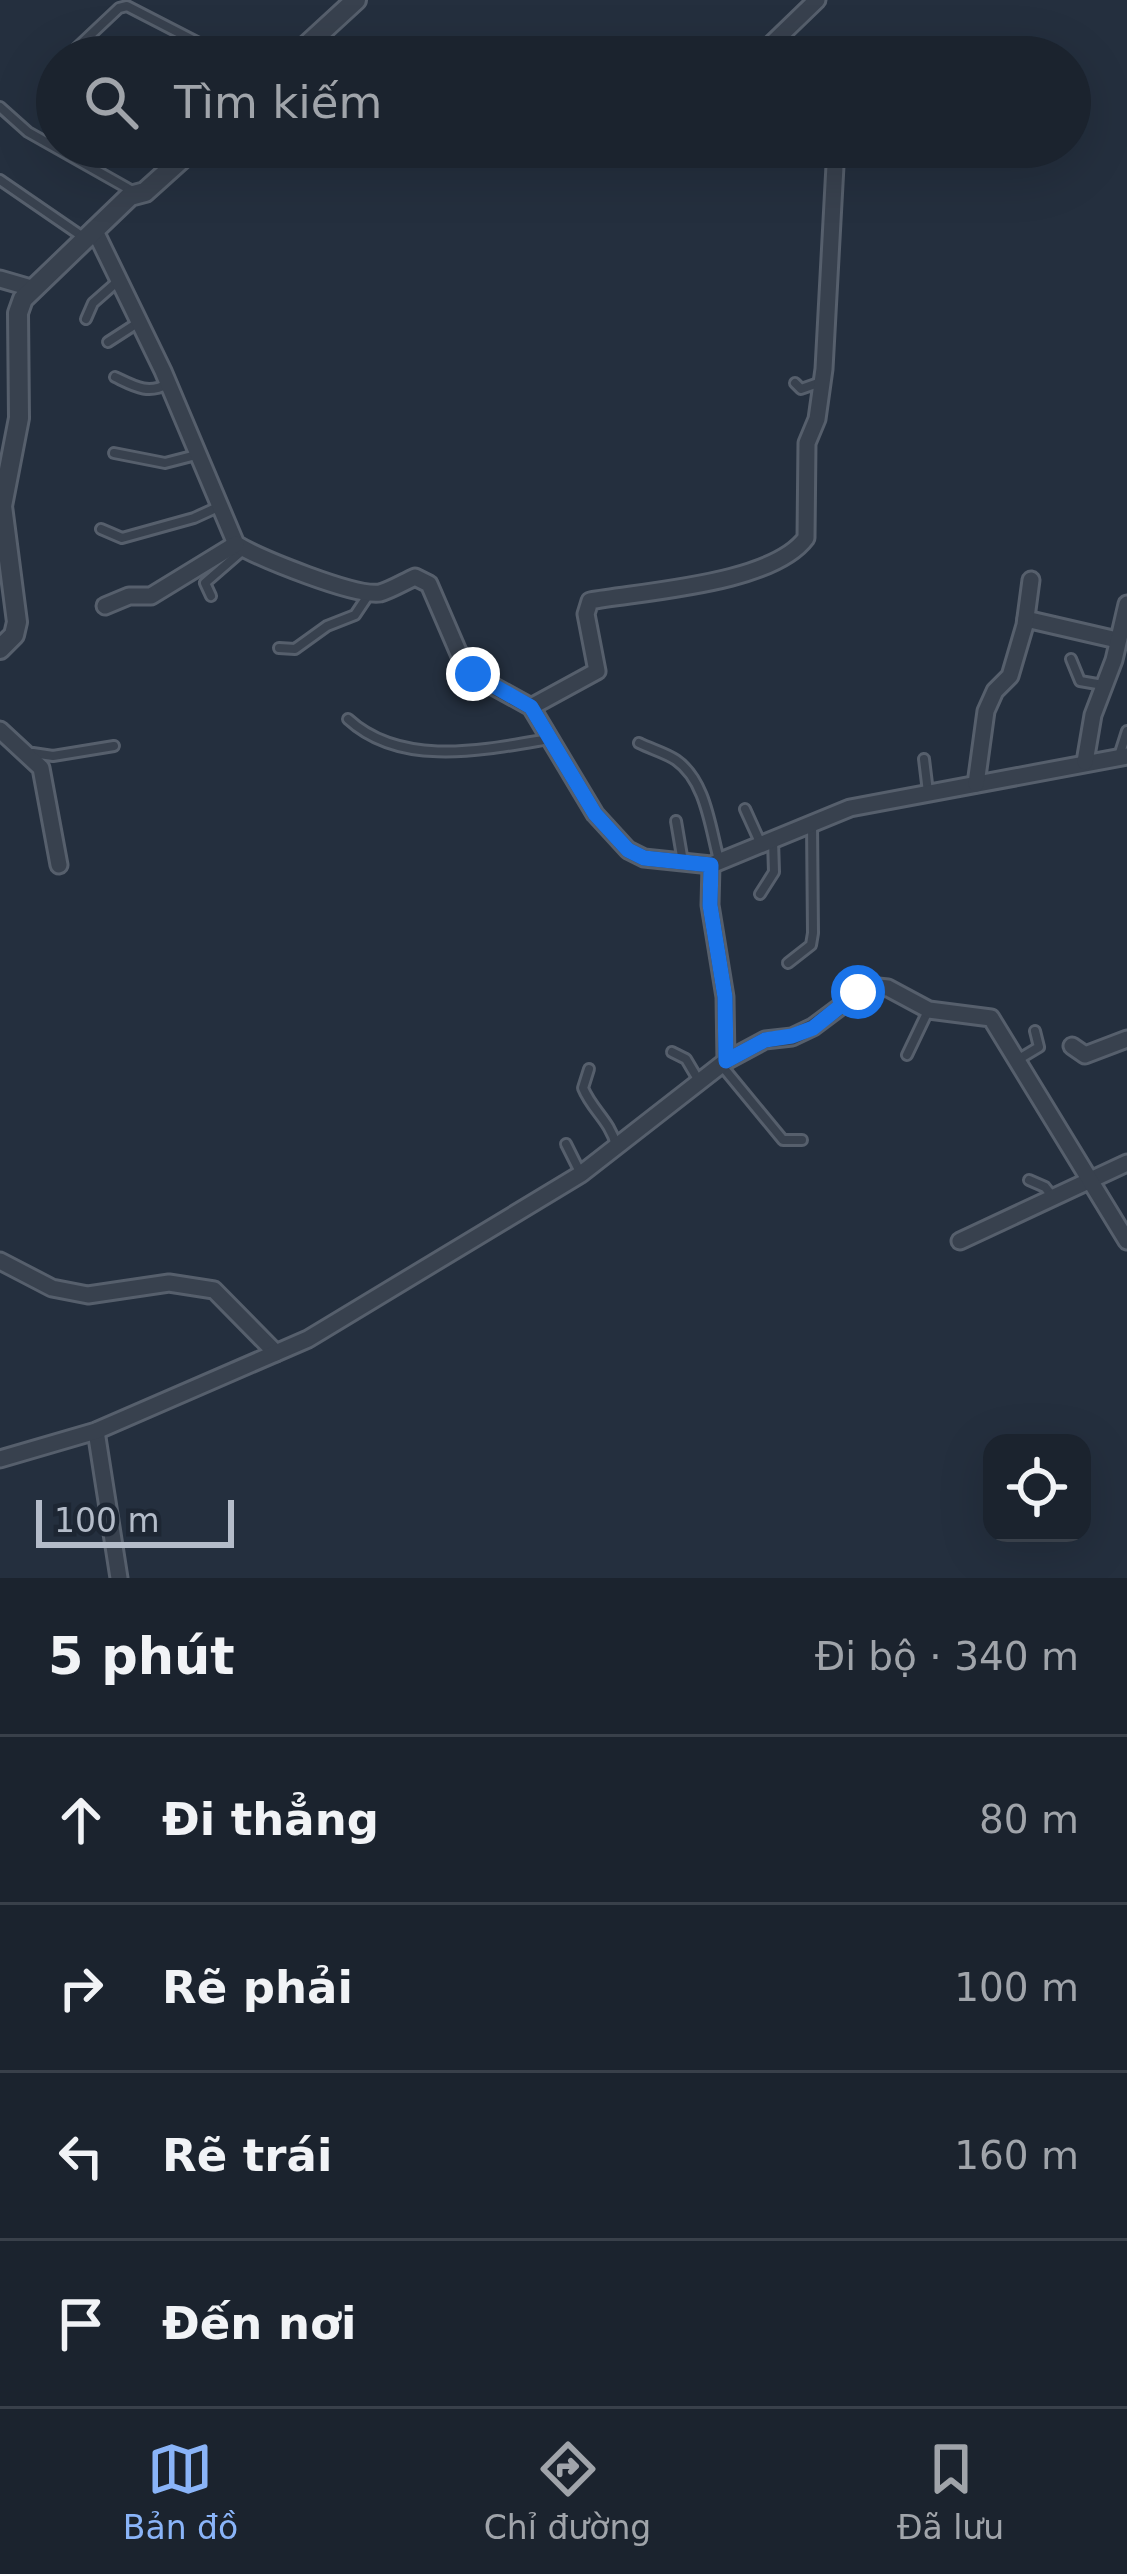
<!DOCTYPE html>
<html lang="vi">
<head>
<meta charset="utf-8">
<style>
	:root { --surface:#1b232e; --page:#242b36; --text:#f1f3f6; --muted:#a0a4aa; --line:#39404a; --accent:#8ab4f8 }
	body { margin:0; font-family:"DejaVu Sans",sans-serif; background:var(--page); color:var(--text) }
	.controls { position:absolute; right:36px; bottom:36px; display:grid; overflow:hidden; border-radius:24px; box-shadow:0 12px 48px #0002 }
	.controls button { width:108px; height:108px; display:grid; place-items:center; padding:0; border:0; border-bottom:3px solid var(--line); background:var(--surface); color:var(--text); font:60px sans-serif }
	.scale { position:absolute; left:36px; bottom:30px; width:198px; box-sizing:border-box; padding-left:12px; border:6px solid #b4bcc9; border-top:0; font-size:33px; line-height:42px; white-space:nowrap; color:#b4bcc9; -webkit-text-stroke:9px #1d2633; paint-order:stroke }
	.stop { position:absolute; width:36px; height:36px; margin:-27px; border:9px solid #1a73e8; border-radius:50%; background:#fff }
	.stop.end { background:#1a73e8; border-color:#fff; box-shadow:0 3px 12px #0008 }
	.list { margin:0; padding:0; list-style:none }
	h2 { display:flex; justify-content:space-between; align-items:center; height:156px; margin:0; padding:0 48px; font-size:51px }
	h2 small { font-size:39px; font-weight:400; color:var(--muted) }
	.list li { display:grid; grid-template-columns:78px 1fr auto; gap:36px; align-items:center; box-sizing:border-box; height:168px; padding:0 48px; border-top:3px solid var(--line) }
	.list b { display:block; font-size:45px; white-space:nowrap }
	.list em { font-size:39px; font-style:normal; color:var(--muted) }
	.icon { flex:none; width:66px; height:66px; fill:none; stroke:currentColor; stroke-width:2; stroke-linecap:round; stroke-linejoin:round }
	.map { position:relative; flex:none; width:1127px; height:1578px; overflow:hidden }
	.search { position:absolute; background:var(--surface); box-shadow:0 12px 48px #0002; left:36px; right:36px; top:36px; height:132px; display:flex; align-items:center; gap:30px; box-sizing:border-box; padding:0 42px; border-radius:66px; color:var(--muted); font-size:45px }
	.sheet { height:828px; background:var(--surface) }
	nav { display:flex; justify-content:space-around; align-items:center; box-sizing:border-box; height:168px; border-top:3px solid var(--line); background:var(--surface); font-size:33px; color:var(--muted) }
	nav a { display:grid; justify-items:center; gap:6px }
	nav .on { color:var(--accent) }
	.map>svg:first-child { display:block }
</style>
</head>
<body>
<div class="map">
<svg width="1127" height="1578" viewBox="0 0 1127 1578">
	<rect width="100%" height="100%" fill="#242f3e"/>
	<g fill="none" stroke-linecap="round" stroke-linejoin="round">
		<defs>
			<g id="service">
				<polyline points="67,57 119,8 127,6 226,57"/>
				<polyline points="0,107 28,132 136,193"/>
				<polyline points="0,180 83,237"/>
				<polyline points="86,319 93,303 118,281"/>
				<polyline points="108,342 139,322"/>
				<path d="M115,377C134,386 148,395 167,384"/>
				<polyline points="795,383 801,389 821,382"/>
				<polyline points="114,453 165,463 196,455"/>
				<polyline points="101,529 122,538 194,518 218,507"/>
				<polyline points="211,596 205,583 243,550"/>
				<polyline points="279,648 295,649 327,626 355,615 369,594"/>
				<polyline points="1071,659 1080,681 1103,685"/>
				<path d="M348,719C401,768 484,750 549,739"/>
				<path d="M639,743C651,749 666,753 676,760C706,781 710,827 719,860"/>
				<polyline points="33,753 53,756 114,746"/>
				<polyline points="1119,756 1127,731"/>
				<polyline points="924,759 928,792"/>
				<polyline points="745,809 760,842"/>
				<polyline points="676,821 683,862"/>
				<polyline points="760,894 774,872 773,840"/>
				<polyline points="788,963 811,945 813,933 812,823"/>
				<polyline points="672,1052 686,1059 699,1081"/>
				<polyline points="907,1055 928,1011"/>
				<polyline points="1019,1059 1039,1047 1035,1031"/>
				<polyline points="722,1066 783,1140 802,1140"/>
				<path d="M589,1069L583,1088C592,1110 610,1121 616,1145"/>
				<polyline points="566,1144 580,1172"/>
				<polyline points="1029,1180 1045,1187 1053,1197"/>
			</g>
			<g id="minor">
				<polyline points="758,57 817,0"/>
				<path d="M94,229L163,371L236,544C259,558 355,597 380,593C391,590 404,582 415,577L429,584L463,663L491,685L531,707L595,814L628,850L644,858L711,865L850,808L1127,756"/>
				<polyline points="0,279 31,288"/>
				<polyline points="105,606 129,596 151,596 236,544"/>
				<polyline points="1026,619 1117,640"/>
				<path d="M531,707L597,671L586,614L590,601C646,591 772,584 806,538L807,443L817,419L824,369L836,147"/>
				<polyline points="0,730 41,768 59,865"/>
				<polyline points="1085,762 1093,715 1114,660 1127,604"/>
				<polyline points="976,784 986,711 995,691 1010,676 1025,625 1031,580"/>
				<polyline points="711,865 710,905 725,997 726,1061"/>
				<polyline points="1072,1046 1085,1055 1127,1039"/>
				<polyline points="960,1241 1127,1163"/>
				<polyline points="0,1261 52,1288 88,1295 169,1283 214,1290 276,1353"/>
				<polyline points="96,1431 119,1578"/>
				<polyline points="0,1459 96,1431 308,1339 581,1174 726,1061 765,1040 792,1037 813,1027 868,986 888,988 929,1010 991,1018 1127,1241"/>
			</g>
			<g id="tertiary">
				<polyline points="294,57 356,0"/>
				<polyline points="0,649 14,635 17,622 2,506 19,418 18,313 23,299 130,196 145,192 195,147"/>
			</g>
		</defs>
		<use href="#service" stroke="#565f6c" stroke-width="14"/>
		<use href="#minor" stroke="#565f6c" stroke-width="21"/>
		<use href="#tertiary" stroke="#565f6c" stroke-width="24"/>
		<use href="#service" stroke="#38414e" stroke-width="8"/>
		<use href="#minor" stroke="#38414e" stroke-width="15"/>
		<use href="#tertiary" stroke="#38414e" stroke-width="18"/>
	</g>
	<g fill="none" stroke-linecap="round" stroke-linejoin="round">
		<polyline stroke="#1a73e8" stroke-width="15" points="473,674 531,707 595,814 628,850 644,858 711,865 710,905 725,997 726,1061 765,1040 792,1036 813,1028 858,992"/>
	</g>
</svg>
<div class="controls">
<button><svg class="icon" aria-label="locate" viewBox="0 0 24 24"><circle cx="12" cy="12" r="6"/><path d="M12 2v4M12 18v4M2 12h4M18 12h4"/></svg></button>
</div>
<div class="scale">100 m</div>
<div class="stop" style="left:858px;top:992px"></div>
<div class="stop end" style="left:473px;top:674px"></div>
<div class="search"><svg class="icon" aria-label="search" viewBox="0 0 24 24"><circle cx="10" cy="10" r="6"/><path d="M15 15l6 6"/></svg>Tìm kiếm</div>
</div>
<section class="sheet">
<h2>5 phút<small>Đi bộ · 340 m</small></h2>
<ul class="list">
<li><svg class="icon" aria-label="ahead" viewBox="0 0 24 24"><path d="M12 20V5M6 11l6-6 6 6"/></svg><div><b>Đi thẳng</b></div><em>80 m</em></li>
<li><svg class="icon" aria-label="right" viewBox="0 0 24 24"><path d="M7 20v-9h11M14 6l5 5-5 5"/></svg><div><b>Rẽ phải</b></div><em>100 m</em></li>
<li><svg class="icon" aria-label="left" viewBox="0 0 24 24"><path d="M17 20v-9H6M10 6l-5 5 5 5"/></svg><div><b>Rẽ trái</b></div><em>160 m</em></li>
<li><svg class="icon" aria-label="arrive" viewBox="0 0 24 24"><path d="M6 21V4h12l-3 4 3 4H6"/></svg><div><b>Đến nơi</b></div></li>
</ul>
</section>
<nav>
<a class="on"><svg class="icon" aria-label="map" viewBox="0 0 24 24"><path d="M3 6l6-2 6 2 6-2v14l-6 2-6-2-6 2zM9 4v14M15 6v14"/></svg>Bản đồ</a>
<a><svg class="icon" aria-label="directions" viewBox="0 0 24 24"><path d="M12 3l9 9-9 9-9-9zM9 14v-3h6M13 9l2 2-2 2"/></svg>Chỉ đường</a>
<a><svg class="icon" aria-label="saved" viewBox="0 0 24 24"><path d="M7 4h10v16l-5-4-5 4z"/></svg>Đã lưu</a>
</nav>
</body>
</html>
